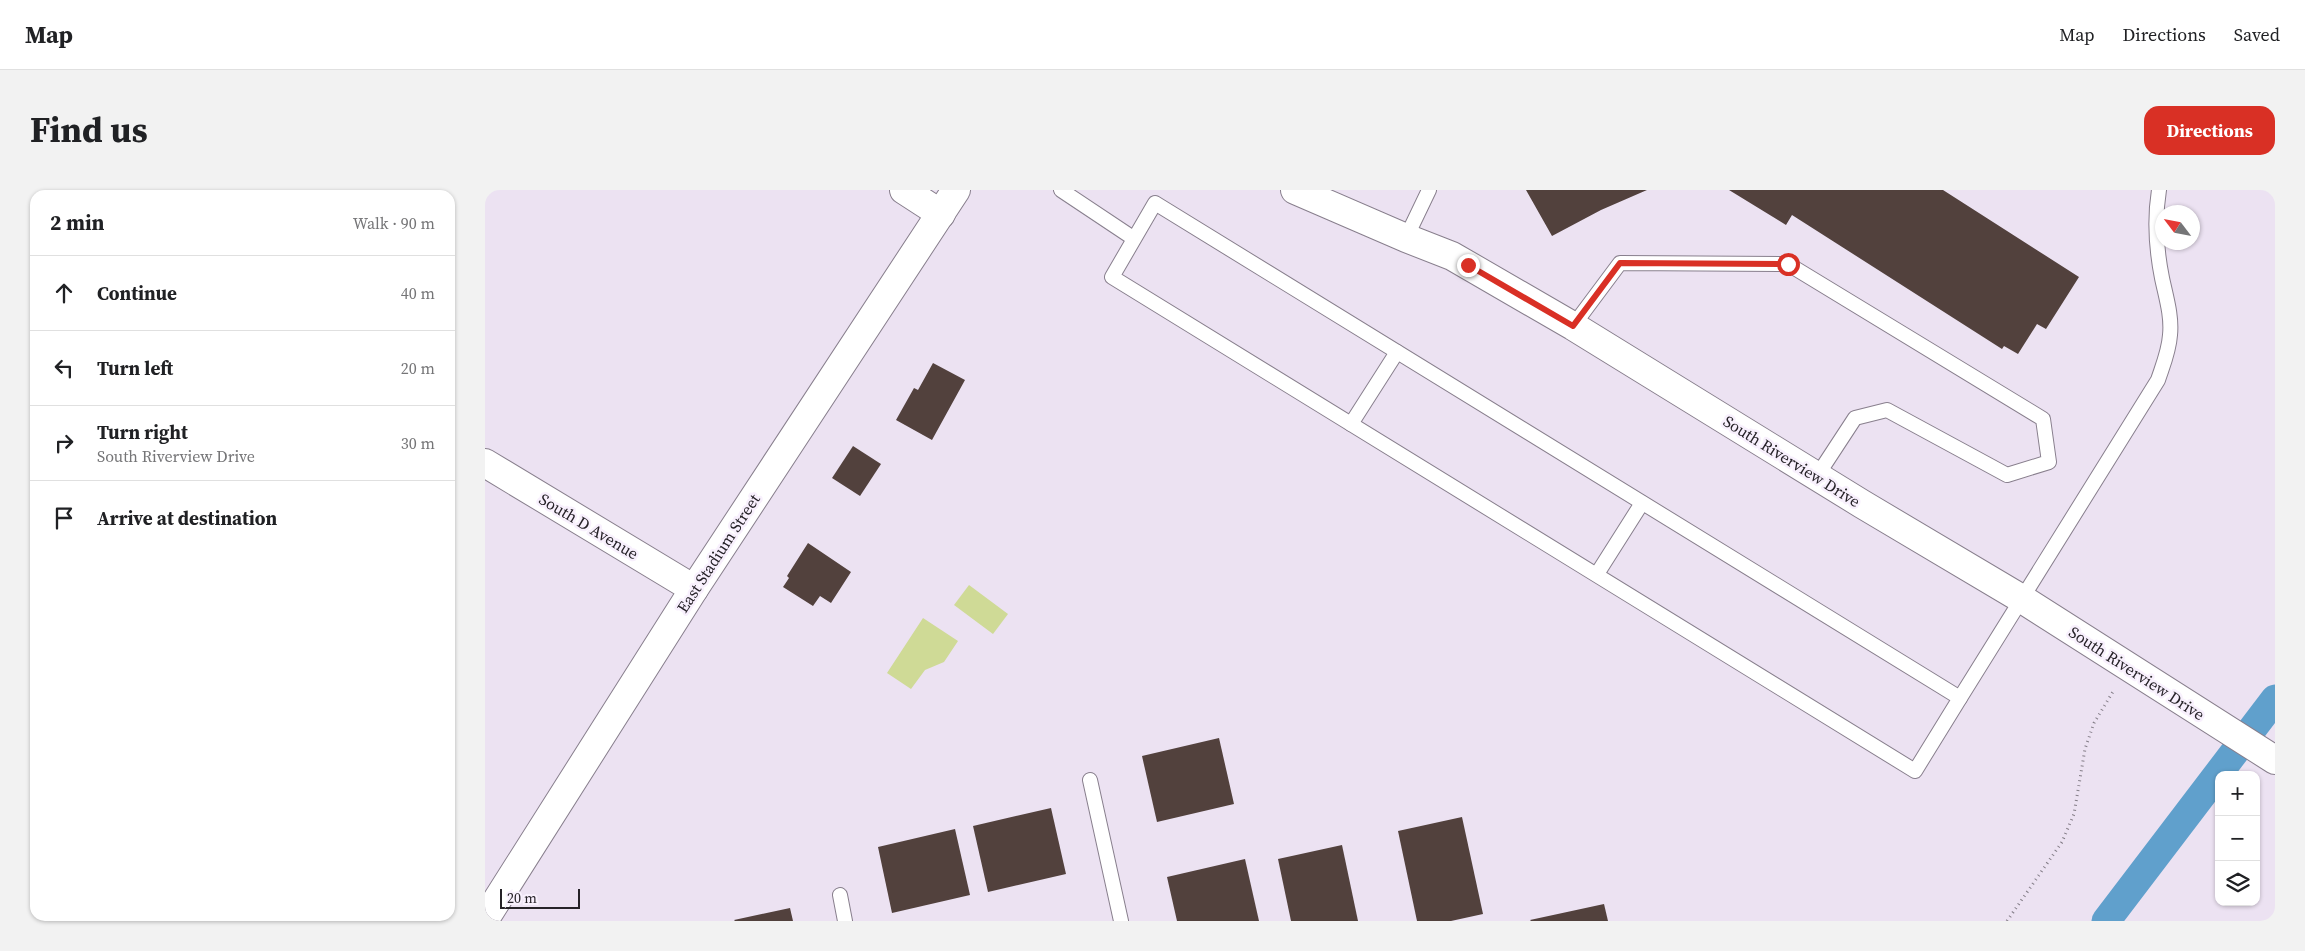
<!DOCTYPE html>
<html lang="en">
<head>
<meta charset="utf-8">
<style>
	:root { --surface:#fff; --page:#f2f2f2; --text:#202124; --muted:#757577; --line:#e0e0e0; --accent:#d93025 }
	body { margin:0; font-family:"Source Serif 4",serif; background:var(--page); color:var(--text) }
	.controls { position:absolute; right:15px; bottom:15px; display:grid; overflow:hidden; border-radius:10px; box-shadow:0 1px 4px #0004 }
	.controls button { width:45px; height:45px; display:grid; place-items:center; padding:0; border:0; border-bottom:1px solid var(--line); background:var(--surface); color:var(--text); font:25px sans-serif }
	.compass { position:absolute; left:1670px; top:15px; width:45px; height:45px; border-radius:50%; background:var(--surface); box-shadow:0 1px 4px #0004; rotate:302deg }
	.scale { position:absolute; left:15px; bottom:12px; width:80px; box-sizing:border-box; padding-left:5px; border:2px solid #262228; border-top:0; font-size:14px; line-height:18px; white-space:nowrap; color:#262228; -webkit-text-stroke:4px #f8f0fd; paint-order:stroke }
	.stop { position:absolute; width:15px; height:15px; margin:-11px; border:4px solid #d93025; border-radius:50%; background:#fff }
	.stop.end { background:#d93025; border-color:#fff; box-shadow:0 1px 5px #0008 }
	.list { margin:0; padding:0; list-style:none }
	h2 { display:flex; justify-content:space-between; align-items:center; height:65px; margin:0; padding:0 20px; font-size:21px }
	h2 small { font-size:16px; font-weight:400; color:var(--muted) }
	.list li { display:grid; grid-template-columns:32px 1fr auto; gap:15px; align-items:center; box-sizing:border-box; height:75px; padding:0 20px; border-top:1px solid var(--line) }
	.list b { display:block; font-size:19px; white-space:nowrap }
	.list p { margin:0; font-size:16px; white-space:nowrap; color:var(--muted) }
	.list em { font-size:16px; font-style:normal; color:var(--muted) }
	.icon { flex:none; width:28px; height:28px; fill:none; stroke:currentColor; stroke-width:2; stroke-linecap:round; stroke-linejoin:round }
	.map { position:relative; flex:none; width:1790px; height:731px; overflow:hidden; border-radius:15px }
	header { display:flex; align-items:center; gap:30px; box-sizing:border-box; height:70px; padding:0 25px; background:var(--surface); border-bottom:1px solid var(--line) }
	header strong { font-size:24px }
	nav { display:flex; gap:28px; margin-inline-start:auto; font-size:18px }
	.intro { display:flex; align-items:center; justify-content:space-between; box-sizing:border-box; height:120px; padding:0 30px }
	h1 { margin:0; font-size:35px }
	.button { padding:12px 22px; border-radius:15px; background:var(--accent); color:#fff; font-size:18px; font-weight:700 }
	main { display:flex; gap:30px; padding:0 30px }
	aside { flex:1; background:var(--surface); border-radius:15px; box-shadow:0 1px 4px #0004 }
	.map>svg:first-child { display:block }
</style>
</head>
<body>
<header>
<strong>Map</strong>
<nav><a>Map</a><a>Directions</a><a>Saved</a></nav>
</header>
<div class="intro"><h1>Find us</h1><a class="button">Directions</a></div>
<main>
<aside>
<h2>2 min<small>Walk · 90 m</small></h2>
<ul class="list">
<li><svg class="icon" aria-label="ahead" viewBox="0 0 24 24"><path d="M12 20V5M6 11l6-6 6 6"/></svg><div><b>Continue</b></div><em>40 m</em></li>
<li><svg class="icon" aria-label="left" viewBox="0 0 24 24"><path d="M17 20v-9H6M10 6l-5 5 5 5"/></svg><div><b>Turn left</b></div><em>20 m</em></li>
<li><svg class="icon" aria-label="right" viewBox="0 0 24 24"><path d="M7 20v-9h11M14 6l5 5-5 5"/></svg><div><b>Turn right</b><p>South Riverview Drive</p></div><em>30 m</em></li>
<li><svg class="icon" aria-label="arrive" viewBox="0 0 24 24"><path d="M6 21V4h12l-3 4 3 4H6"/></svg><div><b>Arrive at destination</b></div></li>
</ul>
</aside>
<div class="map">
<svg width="1790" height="731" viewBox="0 0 1790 731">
	<rect width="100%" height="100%" fill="#ece2f2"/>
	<g fill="#cfda96">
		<polygon points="484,395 523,424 508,444 469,415"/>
		<polygon points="438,428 473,451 459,472 440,480 426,499 402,483"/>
	</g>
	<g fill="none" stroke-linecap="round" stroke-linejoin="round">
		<polyline stroke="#60a0cc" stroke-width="29" points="1621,731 1790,509"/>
	</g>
	<g fill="#52413d">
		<polygon points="1041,0 1162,0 1116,20 1067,46"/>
		<polygon points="1244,0 1458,0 1594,87 1561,139 1552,134 1533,164 1519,156 1517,159 1307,25 1301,35"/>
		<polygon points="448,173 480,190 447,250 411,230 429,198 433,200"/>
		<polygon points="368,256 396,274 375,306 347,288"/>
		<polygon points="323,353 366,382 346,413 335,406 328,416 298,397 304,388 302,386"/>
		<polygon points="734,548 749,614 672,632 657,566"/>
		<polygon points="566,618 581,684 503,702 488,636"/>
		<polygon points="977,627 998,724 966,731 932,731 913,641"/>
		<polygon points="470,639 485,705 407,723 393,657"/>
		<polygon points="857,655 873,731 806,731 793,669"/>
		<polygon points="760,669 774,731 692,731 682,687"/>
		<polygon points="1119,714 1123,731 1046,731 1045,730"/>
		<polygon points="305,718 308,731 250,731 249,730"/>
	</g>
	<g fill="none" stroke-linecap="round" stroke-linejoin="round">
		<defs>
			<g id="lane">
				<polyline points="576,0 648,48"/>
				<polygon points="670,13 1475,508 1430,581 627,87"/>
				<polyline points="921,48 944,0"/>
				<polyline points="1088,136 1135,73 1303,74 1558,229 1564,272 1522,285 1402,220 1370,228 1332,286"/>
				<polyline points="866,234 912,162"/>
				<polyline points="1112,384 1157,313"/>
				<path d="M1475,508L1673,190C1678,175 1684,161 1685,145C1687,126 1681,107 1677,88C1671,58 1669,31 1674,0"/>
				<polyline points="605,590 636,731"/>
				<polyline points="355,705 360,731"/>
			</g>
			<g id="street">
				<polyline points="419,0 456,24"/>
				<polyline points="0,273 209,399"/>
				<polyline points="0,729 209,399 471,0"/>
			</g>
			<polyline id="secondary" points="810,0 921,48 967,66 1088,136 1377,314 1537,409 1790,570"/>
		</defs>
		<use href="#lane" stroke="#887f8d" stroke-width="16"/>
		<use href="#street" stroke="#887f8d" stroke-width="30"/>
		<use href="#secondary" stroke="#887f8d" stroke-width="30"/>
		<polyline stroke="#847e88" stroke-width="3" stroke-dasharray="1 4" stroke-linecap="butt" points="1522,731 1577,652 1589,624 1600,559 1609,533 1629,500"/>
		<use href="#lane" stroke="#fff" stroke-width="14"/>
		<use href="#street" stroke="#fff" stroke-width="28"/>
		<use href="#secondary" stroke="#fff" stroke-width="28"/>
	</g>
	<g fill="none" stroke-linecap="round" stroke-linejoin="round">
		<polyline stroke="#d93025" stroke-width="6" points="983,75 1088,136 1135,73 1303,74"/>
	</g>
	<g text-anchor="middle" stroke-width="5" stroke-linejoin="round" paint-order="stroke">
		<g font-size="16" fill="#262228" stroke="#f8f0fd">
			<text transform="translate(1307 271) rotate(32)" y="6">South Riverview Drive</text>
			<text transform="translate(104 336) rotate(31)" y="6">South D Avenue</text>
			<text transform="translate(233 363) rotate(-57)" y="6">East Stadium Street</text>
			<text transform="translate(1652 483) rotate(33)" y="6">South Riverview Drive</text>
		</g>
	</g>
</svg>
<div class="controls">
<button>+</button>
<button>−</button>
<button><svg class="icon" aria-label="layers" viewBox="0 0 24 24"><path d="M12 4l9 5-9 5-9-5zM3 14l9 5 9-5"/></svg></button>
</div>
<svg class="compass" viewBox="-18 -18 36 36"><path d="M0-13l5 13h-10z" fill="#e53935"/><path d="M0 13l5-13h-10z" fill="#757577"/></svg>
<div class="scale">20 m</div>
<div class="stop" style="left:1303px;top:74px"></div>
<div class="stop end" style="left:983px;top:75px"></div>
</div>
</main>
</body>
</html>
